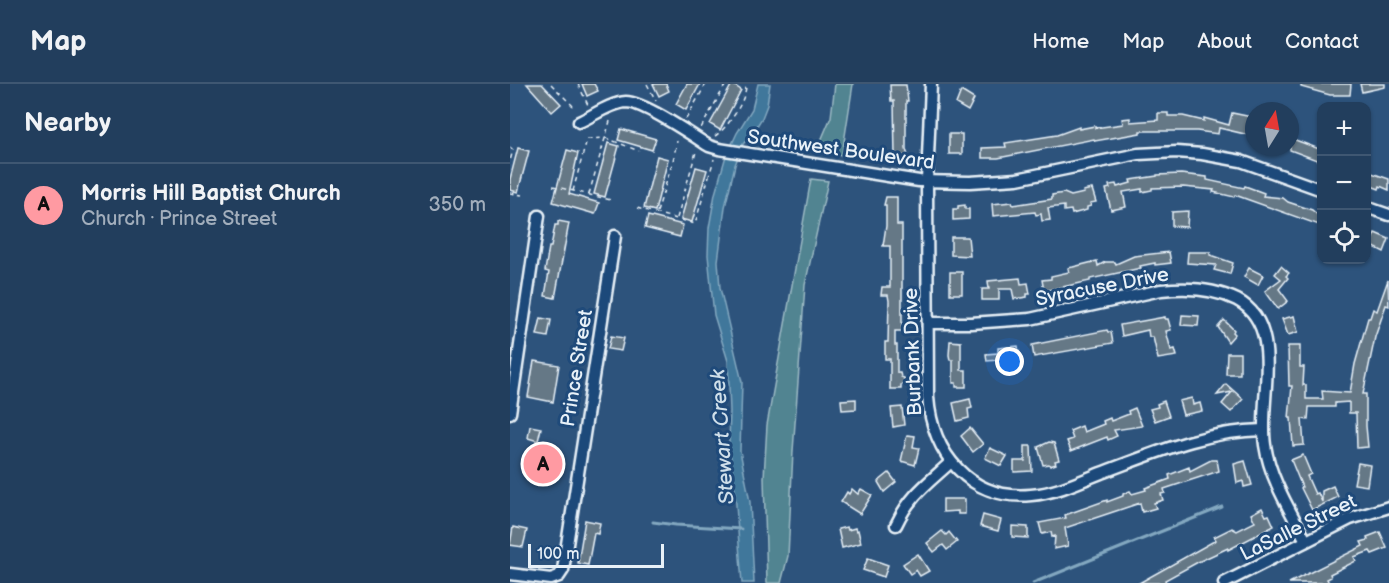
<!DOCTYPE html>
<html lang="en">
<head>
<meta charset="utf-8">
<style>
	:root { --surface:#223e5d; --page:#2e4966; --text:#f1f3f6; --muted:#a2aebc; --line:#3f5772; --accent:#ff9aa2 }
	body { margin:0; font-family:"Balsamiq Sans",sans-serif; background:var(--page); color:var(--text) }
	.controls { position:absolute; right:18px; top:18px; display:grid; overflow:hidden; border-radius:12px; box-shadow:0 2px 4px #0004 }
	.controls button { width:54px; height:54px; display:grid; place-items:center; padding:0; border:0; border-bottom:2px solid var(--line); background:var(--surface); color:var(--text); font:30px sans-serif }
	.compass { position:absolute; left:735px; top:18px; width:54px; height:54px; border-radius:50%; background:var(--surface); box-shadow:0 2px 4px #0004; rotate:11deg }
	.scale { position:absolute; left:18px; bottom:15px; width:136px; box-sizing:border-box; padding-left:6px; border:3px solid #e8f1f8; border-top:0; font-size:16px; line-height:21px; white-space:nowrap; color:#e8f1f8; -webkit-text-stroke:4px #1f4a7a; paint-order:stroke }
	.you { position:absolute; left:500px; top:278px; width:21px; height:21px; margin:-15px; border:4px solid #fff; border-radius:50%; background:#1a73e8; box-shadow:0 0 0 9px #1a73e833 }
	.badge { display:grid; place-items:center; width:39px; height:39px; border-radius:50%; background:var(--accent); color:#111; font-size:20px; font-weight:700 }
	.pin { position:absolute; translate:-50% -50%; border:3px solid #fff; box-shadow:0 2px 6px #0006 }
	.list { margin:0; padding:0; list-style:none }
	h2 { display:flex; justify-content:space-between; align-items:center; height:78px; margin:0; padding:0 24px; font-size:26px }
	h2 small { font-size:20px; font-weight:400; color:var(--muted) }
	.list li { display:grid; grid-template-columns:39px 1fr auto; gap:18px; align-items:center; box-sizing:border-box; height:84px; padding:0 24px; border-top:2px solid var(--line) }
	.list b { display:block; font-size:22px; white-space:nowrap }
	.list p { margin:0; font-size:20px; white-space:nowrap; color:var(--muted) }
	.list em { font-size:20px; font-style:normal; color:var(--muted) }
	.icon { flex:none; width:33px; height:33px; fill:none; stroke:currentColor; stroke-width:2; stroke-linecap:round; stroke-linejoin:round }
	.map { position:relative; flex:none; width:879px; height:499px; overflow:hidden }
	header { display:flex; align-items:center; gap:36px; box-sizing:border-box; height:84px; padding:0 30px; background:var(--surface); border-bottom:2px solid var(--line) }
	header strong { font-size:28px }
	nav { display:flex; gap:33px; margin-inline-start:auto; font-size:21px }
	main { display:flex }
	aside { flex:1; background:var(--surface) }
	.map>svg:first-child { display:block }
</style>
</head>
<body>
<header>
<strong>Map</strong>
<nav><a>Home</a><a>Map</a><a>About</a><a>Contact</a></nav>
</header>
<main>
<aside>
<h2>Nearby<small></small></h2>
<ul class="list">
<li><span class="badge">A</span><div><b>Morris Hill Baptist Church</b><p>Church · Prince Street</p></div><em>350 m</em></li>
</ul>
</aside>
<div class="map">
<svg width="879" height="499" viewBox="0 0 879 499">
	<rect width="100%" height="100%" fill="#2d537c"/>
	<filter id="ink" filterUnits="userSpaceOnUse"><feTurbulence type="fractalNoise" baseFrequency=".0167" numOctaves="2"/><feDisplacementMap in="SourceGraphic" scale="12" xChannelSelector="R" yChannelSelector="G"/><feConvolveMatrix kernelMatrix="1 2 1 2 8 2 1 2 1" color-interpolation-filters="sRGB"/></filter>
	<g filter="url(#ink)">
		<g fill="#518491" stroke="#9cbac4" stroke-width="1.5">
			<polygon points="325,0 343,0 332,71 307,66 321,33"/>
			<polygon points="301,95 318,97 295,201 283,367 278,472 271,499 257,499 254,394 257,341"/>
		</g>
		<polygon fill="#3f779b" stroke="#83a8c0" stroke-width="1.5" points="248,0 260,0 257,21 252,34 240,53 233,60 225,81 215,123 208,177 210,204 232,298 230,367 240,418 244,499 232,499 225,408 219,359 220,327 218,277 204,231 198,171 199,144 205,110 215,75 227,49 242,25"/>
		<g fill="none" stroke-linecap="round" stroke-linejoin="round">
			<g stroke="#83a8c0" stroke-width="3">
				<polyline points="143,438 166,441 231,445"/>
				<polyline points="523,499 712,423"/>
			</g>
		</g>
		<g fill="#657886" stroke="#e8f1f8" stroke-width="1.5">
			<polygon points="17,0 32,0 51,20 42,28"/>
			<polygon points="72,0 84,0 88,7 77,12"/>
			<polygon points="143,0 156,0 159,7 149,12"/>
			<polygon points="177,0 190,0 176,26 166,20"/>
			<polygon points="222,0 231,6 210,46 200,40"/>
			<polygon points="791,0 841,0 840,11 820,11 791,3"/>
			<polygon points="850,0 875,0 875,3 852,8"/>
			<polygon points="380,1 396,1 398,17 396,17 396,65 398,72 385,72 384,17 381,17"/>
			<polygon points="451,7 464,15 458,27 446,20"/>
			<polygon points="648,29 658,29 658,32 673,32 694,37 694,34 719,41 722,29 742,33 739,51 709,44 708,50 687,47 630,47 630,49 585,57 584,55 488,74 472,74 472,64 496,63 495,59 547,51 569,43 569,45 585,42 585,44 613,40 612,35 620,34 620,38 648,36"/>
			<polygon points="111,45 146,55 142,66 108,56"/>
			<rect x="439" y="50" width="13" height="20"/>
			<polygon points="780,54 812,66 812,78 780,66"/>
			<polygon points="98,59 109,62 95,113 84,110"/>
			<polygon points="8,64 19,67 8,108 0,106 0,95"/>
			<polygon points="57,66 68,69 59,110 89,119 85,130 43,118"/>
			<polygon points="147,72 158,75 145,127 134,124"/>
			<polygon points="186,83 197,86 182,138 171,135"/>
			<polygon points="856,87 879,95 879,106 870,102 869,105 856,100"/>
			<polygon points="671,90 697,93 697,96 734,104 735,102 754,109 753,112 773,114 778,118 802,126 812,135 812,142 725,111 724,113 703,108 704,106 673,103 642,104 642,106 632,108 632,105 613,108 616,123 601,126 596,105 600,104 599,101 606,100 607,103 621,99 620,96 647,92 647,91"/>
			<polygon points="582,105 586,118 580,119 581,122 577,123 577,126 562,130 561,126 554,127 554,122 538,124 540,136 532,137 531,130 526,131 525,128 483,132 482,120 502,118 503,121 542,115 542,111 554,109 561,112 574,109 573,107"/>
			<polygon points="376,113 387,113 387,141 392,141 392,247 385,247 385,261 387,261 387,289 390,289 391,293 394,294 394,300 391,301 391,305 380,305 380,275 375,275 375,258 378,258 379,217 378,211 371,211 372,203 380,203 380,162 373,162 376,142 376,121 374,121"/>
			<polygon points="455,121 455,125 459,125 459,135 443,136 443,125 448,125 448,122"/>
			<polygon points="678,127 677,143 662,142 662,128"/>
			<polygon points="138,132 173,141 170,153 135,144"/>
			<polygon points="48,137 59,139 45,214 35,212 39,188 35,187 39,163 41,163 45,141 48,141"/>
			<polygon points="865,149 879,155 874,168 860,161"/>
			<polygon points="441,153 458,153 460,172 441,171"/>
			<polygon points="659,168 661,179 645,181 645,179 630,182 631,184 580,195 580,197 534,207 532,196 541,195 541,192 559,188 558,184 563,183 587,177 588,182 595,178 605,178 606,180 624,172"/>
			<polygon points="678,168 700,168 700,171 723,179 720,190 704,186 706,181 677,179"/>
			<polygon points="771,182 779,189 776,192 778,194 769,205 778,217 768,225 755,207 771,195 765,190"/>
			<polygon points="739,184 753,191 748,201 734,193"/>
			<rect x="440" y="188" width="12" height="22"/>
			<polygon points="510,194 511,200 518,199 520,210 517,210 517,213 504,215 502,205 489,205 489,216 472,216 472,205 479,205 478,197"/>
			<polygon points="878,196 879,222 876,221 865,253 853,310 856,310 856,342 858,363 847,364 846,329 839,329 839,318 825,319 825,323 799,323 798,336 792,335 794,361 783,362 781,334 779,334 782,302 779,302 778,262 790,262 790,283 794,283 793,301 796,301 796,315 813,315 812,307 840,309 845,280 858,234 860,234 863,225 867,227"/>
			<polygon points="672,231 689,232 688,242 671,241"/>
			<polygon points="784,232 788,248 778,251 772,235"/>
			<polygon points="655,233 655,235 658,235 661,246 656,247 661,266 665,265 667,272 648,275 643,253 639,253 638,246 612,252 610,241"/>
			<polygon points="31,234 41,236 38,253 27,251"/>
			<polygon points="714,236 724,246 723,248 725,250 718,258 708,243"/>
			<polygon points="597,246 598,248 601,248 603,259 524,273 522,261"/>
			<polygon points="101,252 114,254 111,267 98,265"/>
			<polygon points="440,257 451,258 451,286 456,286 456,303 446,303 446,299 443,299 443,276 440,276 439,271"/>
			<polygon points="508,262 510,274 477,277 476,270 488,269 488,264"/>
			<polygon points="717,269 730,269 730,290 716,290"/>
			<polygon points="24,277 49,281 43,318 18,313"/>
			<polygon points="716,300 733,315 721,328 712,320 722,308 707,311"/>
			<polygon points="682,314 683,321 690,319 692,327 673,331 669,317"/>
			<polygon points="346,315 346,325 332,326 331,316"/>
			<polygon points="460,315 462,324 458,325 459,334 447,337 443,319"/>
			<polygon points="654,317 659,332 645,337 640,325 648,323 647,320"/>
			<polygon points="392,323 394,341 383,343 381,324"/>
			<polygon points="625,324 632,342 604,346 607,352 598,356 597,353 561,367 557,357 563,355 560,347 572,342 574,348 594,340 593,337 600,334 601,337 619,330 618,327"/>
			<polygon points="20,342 31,344 28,357 18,354"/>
			<polygon points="460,344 473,360 463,368 451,352"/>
			<polygon points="397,351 405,352 403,363 409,364 405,381 391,377"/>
			<polygon points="539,358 544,359 549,376 545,377 546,380 540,382 539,380 533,381 528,363"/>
			<polygon points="515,362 521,362 522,387 504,388 504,377 515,377"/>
			<polygon points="480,364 497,372 491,382 475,374"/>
			<polygon points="22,366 47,370 43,395 19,391"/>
			<polygon points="793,371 801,390 797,392 805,410 808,409 812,418 812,407 823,402 828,413 802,426 791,404 792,403 781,376"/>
			<polygon points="701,376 707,376 709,387 654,405 655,409 651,410 653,416 644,419 646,424 632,428 630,419 555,444 558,462 544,465 545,452 542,453 541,448 532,450 529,439 556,434 555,431 597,416 597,418 613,412 613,410 620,407 622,410 636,406 635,404 660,395 659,391 679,383 680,387"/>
			<polygon points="735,377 742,401 734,403 733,397 727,399 724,380"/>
			<polygon points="848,379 860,381 857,402 844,400"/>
			<polygon points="379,389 386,398 374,408 368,398"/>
			<polygon points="342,405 348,410 351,405 362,411 350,430 331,418 337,408 339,410"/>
			<polygon points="433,415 455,415 455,430 448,430 448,427 433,428"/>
			<polygon points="752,424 756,432 759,431 764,442 718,466 718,464 688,478 655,496 656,499 629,499 706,456 704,453 722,444 727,447 745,438 741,430"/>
			<polygon points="473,431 491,436 488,447 470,442"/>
			<polygon points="75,436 90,439 88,450 84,449 78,481 68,479"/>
			<polygon points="502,442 518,443 518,454 502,453"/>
			<polygon points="3,443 17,446 13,463 0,461"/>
			<polygon points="337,443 338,446 345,444 346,447 348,446 351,459 332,464 328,445"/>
			<polygon points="432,447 436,451 439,448 447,458 437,466 433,461 424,468 417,459"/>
			<polygon points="870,448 877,464 862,470 860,467 844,473 846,477 820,490 821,493 817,495 819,499 779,499 853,462 851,458 858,456 857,453"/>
			<polygon points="408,470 419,487 410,492 406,486 400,490 393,480"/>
			<polygon points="358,474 378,481 374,493 353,486"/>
		</g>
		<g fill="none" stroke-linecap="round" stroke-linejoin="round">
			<defs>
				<g id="minor">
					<path d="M421,0L417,97L418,313C422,369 460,417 521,411C545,409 569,398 591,389C645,369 694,347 753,346"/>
					<path d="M69,38C83,32 100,19 116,18C134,18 182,51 199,62L209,65L409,97L460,98L507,95L628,70L667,68L692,70L731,77L812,106"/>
					<polyline points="856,123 879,131"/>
					<path d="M418,239H461L520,235L651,206C677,203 703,204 727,216C776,242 748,316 755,361C760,395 780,426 796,457"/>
					<polyline points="0,329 29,132"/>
					<path d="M386,441C400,411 417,400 441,378"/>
					<polyline points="0,490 41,495 49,492 53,486 105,152"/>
					<polyline points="714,499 840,435 879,423"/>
				</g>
			</defs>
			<use href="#minor" stroke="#e8f1f8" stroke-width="15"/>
			<g stroke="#e8f1f8" stroke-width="1.5" stroke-dasharray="4.5 4.5" stroke-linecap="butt">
				<polyline points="41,0 63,22"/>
				<polyline points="68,0 78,21"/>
				<polyline points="137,0 146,17"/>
				<polyline points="176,35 196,0"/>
				<polyline points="191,44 216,0"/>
				<path d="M205,52C218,44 237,15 236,0"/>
				<polyline points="0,63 3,66 0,77"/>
				<polyline points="43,102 101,116"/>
				<polyline points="63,107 77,55 96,54 129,67"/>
				<polyline points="0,109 12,111"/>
				<polyline points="79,110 100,37"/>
				<polyline points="127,124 185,140 204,75"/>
				<polyline points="147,128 163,77 167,57"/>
				<polyline points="167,134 186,68"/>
			</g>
			<use href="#minor" stroke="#1f4a7a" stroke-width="10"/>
		</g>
	</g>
	<g text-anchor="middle" stroke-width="6" stroke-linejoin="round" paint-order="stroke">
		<g font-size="20" fill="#e8f1f8" stroke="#1f4a7a">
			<text transform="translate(331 65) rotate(8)" y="7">Southwest Boulevard</text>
			<text transform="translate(592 202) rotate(-11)" y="7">Syracuse Drive</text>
			<text transform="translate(402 268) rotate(-92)" y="7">Burbank Drive</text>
			<text transform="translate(66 284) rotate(-81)" y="7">Prince Street</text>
			<text transform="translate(788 443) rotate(-26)" y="7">LaSalle Street</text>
		</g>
		<g font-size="21" font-style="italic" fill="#cfdfea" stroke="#1f4a7a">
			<text transform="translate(212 353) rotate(-94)" y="7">Stewart Creek</text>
		</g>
	</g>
</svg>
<div class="controls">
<button>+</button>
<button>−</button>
<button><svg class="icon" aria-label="locate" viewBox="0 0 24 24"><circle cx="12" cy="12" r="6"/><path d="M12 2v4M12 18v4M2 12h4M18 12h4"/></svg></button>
</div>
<svg class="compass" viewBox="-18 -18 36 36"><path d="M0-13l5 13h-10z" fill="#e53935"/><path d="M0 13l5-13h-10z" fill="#a2aebc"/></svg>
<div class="scale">100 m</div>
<div class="you"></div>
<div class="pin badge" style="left:33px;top:380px">A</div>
</div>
</main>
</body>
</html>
